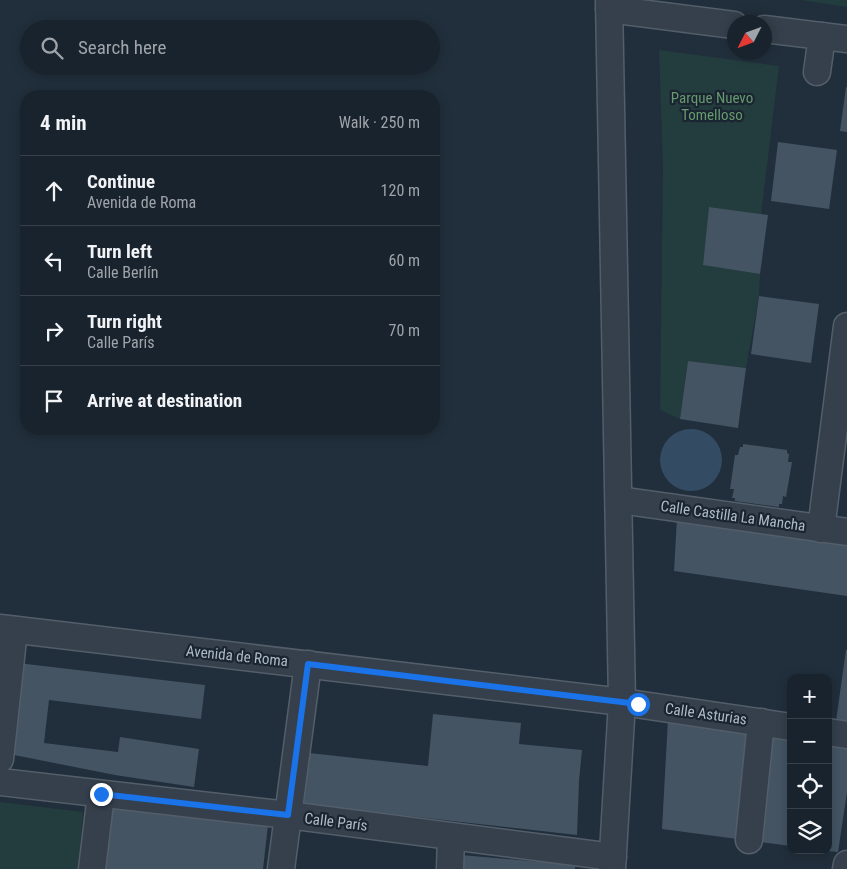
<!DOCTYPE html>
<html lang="en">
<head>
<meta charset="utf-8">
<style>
	:root { --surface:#19232d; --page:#222b35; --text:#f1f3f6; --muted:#9fa4aa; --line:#374049 }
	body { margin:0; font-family:"Roboto Condensed",sans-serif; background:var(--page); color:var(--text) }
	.controls { position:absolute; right:15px; bottom:15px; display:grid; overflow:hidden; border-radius:10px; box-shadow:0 2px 12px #0003 }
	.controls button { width:45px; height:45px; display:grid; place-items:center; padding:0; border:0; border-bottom:1px solid var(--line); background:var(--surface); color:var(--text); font:25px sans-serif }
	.compass { position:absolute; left:727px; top:15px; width:45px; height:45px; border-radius:50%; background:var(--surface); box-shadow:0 2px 12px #0003; rotate:228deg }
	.stop { position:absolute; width:15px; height:15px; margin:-11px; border:4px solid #1a73e8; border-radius:50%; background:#fff }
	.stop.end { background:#1a73e8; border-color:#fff; box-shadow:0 1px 5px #0008 }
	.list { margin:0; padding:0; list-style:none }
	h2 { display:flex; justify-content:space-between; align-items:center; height:65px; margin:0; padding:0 20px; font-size:21px }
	h2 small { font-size:16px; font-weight:400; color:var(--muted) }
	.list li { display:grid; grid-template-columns:32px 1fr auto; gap:15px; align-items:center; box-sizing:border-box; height:70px; padding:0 20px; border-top:1px solid var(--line) }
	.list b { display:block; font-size:19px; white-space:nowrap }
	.list p { margin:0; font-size:16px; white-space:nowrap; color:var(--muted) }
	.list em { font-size:16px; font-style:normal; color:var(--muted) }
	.icon { flex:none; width:28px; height:28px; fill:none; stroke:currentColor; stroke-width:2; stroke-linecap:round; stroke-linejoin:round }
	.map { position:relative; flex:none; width:847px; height:869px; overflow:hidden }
	.search { position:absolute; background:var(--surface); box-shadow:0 2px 12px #0003; left:20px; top:20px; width:420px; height:55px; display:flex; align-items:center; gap:12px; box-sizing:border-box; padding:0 18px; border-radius:28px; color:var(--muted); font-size:19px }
	.panel { position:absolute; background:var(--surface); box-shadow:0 2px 12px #0003; left:20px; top:90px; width:420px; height:345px; border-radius:20px }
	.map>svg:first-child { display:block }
</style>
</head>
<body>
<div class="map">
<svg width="847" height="869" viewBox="0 0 847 869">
	<rect width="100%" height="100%" fill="#212f3c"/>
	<g fill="#233c3d">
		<polygon points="801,0 847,0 847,7"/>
		<polygon points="659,50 779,66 761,215 710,207 703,264 760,274 759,296 746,368 688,361 680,419 660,410 663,166"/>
		<polygon points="0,802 83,812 78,869 0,869"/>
	</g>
	<circle fill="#344b64" cx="691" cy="460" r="31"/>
	<g fill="#445463">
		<polygon points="846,87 847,87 847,132 840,131"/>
		<polygon points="778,142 837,150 829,209 771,201"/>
		<polygon points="709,207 768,215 760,274 703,265"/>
		<polygon points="759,296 819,304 811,363 751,354"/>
		<polygon points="688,361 746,368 738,428 680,419"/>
		<polygon points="743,444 787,450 787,453 789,454 788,462 792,462 786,497 783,496 782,504 779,504 779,507 735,501 735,498 732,498 734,489 730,489 735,455 738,455 740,447 743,447"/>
		<polygon points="677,518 847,542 847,596 674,571"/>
		<polygon points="846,650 847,650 847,723 836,721"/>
		<polygon points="18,663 205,685 201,719 49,700 44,743 118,752 120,737 199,749 194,787 115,775 9,754"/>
		<polygon points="433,714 521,723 519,744 582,750 579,781 577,835 303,804 309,753 428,766"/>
		<polygon points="668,719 791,735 791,846 662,829"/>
		<polygon points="828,740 847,742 847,792 838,852 828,851"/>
		<polygon points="108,805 268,825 263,869 100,869"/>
		<polygon points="461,855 575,865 575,869 460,869"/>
	</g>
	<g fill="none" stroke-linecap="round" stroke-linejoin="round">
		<defs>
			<g id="minor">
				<polyline points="609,0 622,702 612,869"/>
				<polyline points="609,9 734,25"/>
				<polyline points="764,29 847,39"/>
				<polyline points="817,72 822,36"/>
				<polyline points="619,500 847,532"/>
				<polyline points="821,529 847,326"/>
				<polyline points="0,628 622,702 791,727"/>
				<polyline points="828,732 847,735"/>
				<polyline points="0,759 14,630"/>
				<polyline points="0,782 288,815 613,857"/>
				<polyline points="749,840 761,722"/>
				<polyline points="92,869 101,794"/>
				<polyline points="281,869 308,664"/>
				<polyline points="450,869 451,837"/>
				<polyline points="846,869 847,864"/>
			</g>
		</defs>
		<use href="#minor" stroke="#535e6a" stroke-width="29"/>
		<use href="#minor" stroke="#35404c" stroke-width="26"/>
	</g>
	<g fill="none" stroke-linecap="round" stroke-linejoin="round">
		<polyline stroke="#1a73e8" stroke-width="6" points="101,794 288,815 308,664 638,704"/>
	</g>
	<g text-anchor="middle" stroke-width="4.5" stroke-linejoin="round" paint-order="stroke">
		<g font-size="15" fill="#669a6e" stroke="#1a2531">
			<text x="712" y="103">Parque Nuevo<tspan x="712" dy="17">Tomelloso</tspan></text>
		</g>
		<g font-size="15" fill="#b0bbc8" stroke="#1a2531">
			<text transform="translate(733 516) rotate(8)" y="5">Calle Castilla La Mancha</text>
			<text transform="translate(237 656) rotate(6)" y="5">Avenida de Roma</text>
			<text transform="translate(706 714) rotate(8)" y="5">Calle Asturias</text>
			<text transform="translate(336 822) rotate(7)" y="5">Calle París</text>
		</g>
	</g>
</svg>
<div class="controls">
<button>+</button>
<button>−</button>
<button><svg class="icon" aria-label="locate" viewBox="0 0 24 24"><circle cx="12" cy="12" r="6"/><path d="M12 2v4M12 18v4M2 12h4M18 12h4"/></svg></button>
<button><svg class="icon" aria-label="layers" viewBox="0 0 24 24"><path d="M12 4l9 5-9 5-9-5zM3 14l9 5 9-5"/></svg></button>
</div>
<svg class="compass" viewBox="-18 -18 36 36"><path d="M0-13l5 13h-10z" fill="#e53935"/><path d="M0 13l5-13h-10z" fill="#9fa4aa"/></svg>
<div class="stop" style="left:638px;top:704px"></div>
<div class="stop end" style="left:101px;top:794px"></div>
<div class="search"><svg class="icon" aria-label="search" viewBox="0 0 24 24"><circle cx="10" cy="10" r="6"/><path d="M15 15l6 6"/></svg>Search here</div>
<section class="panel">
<h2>4 min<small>Walk · 250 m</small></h2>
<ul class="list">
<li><svg class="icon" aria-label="ahead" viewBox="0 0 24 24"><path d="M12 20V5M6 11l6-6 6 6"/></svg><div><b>Continue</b><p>Avenida de Roma</p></div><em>120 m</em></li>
<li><svg class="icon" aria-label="left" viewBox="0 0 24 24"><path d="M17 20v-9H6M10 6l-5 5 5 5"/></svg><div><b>Turn left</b><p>Calle Berlín</p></div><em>60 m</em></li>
<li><svg class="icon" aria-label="right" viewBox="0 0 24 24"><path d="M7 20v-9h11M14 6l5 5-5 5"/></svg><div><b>Turn right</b><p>Calle París</p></div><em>70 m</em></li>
<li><svg class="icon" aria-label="arrive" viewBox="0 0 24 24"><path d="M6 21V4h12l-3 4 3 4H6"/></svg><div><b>Arrive at destination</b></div></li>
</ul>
</section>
</div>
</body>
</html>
